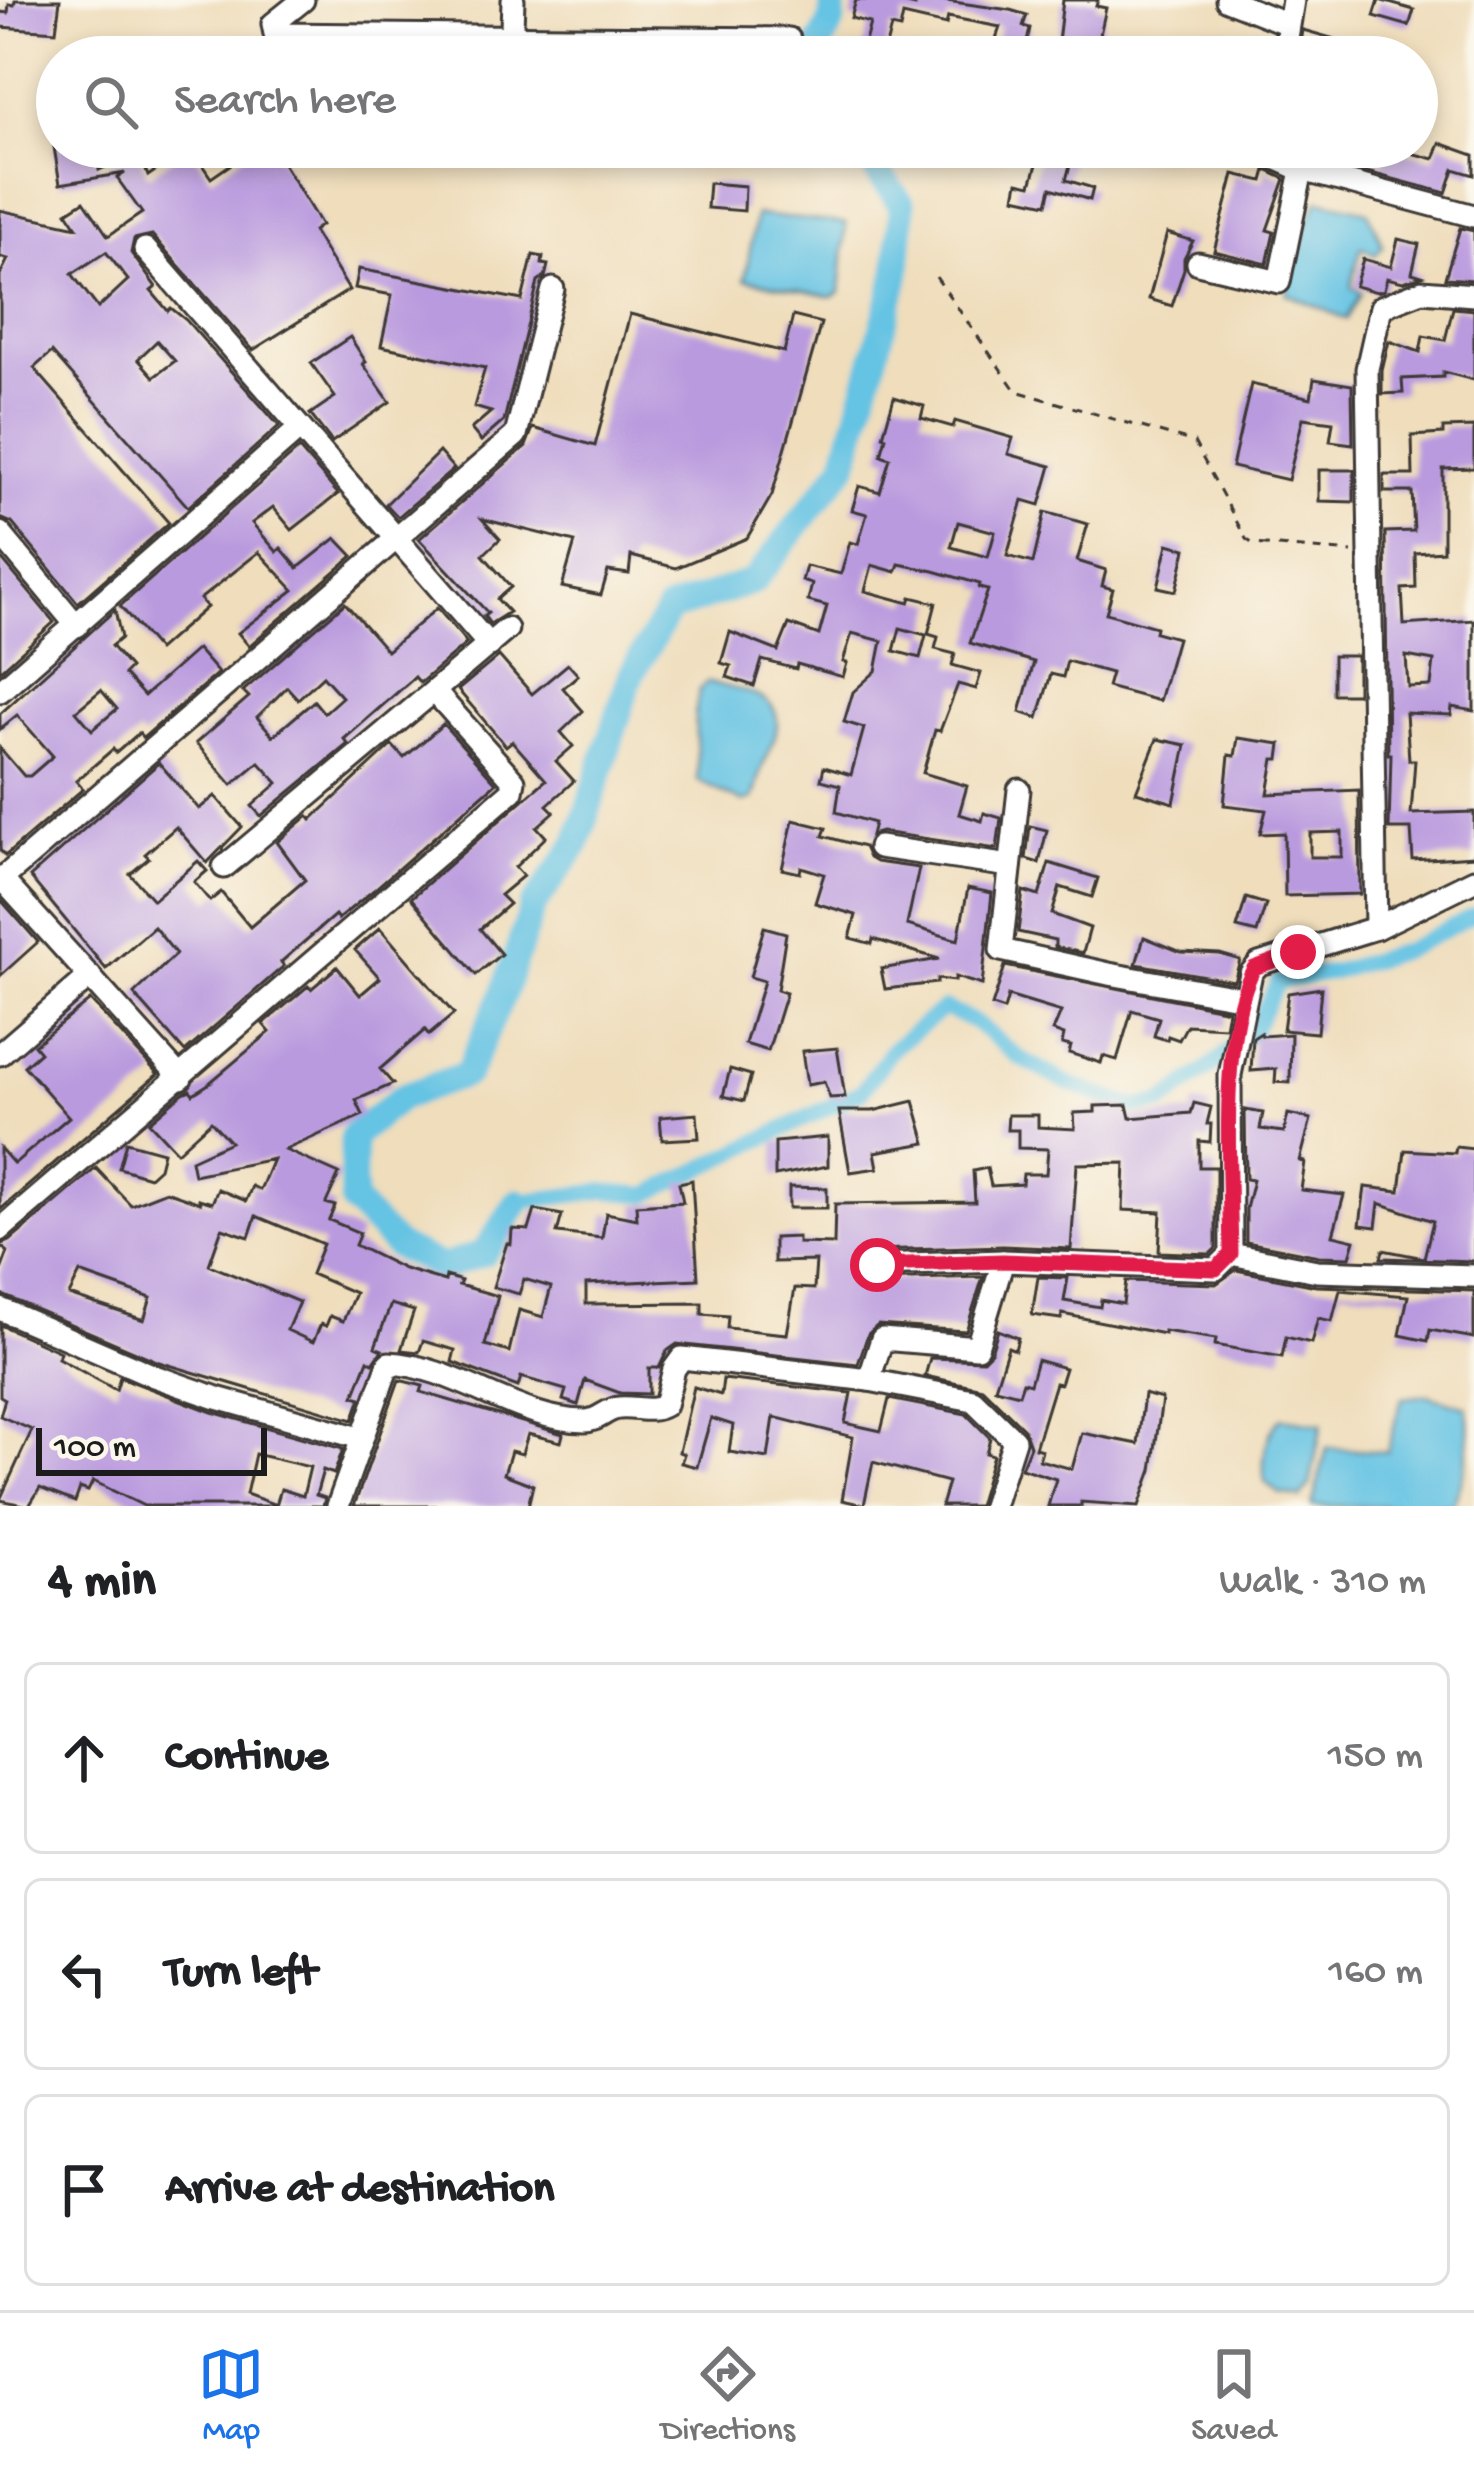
<!DOCTYPE html>
<html lang="en">
<head>
<meta charset="utf-8">
<style>
	:root { --surface:#fff; --page:#f6f6f6; --text:#202124; --muted:#757577; --line:#e0e0e0; --accent:#1a73e8 }
	body { margin:0; font-family:"Gochi Hand",sans-serif; background:var(--page); color:var(--text) }
	.scale { position:absolute; left:36px; bottom:30px; width:231px; box-sizing:border-box; padding-left:12px; border:6px solid #1c1c1c; border-top:0; font-size:33px; line-height:42px; white-space:nowrap; color:#1c1c1c; -webkit-text-stroke:9px #fbf7ec; paint-order:stroke }
	.stop { position:absolute; width:36px; height:36px; margin:-27px; border:9px solid #e11d48; border-radius:50%; background:#fff }
	.stop.end { background:#e11d48; border-color:#fff; box-shadow:0 3px 12px #0008 }
	.list { margin:0; padding:0; list-style:none }
	h2 { display:flex; justify-content:space-between; align-items:center; height:156px; margin:0; padding:0 48px; font-size:51px }
	h2 small { font-size:39px; font-weight:400; color:var(--muted) }
	.list li { display:grid; grid-template-columns:78px 1fr auto; gap:36px; align-items:center; box-sizing:border-box; height:192px; margin:0 24px 24px; padding:0 24px; border:3px solid var(--line); border-radius:18px }
	.list b { display:block; font-size:45px; white-space:nowrap }
	.list em { font-size:39px; font-style:normal; color:var(--muted) }
	.icon { flex:none; width:66px; height:66px; fill:none; stroke:currentColor; stroke-width:2; stroke-linecap:round; stroke-linejoin:round }
	.map { position:relative; flex:none; width:1474px; height:1506px; overflow:hidden }
	.search { position:absolute; background:var(--surface); box-shadow:0 6px 18px #0003; left:36px; right:36px; top:36px; height:132px; display:flex; align-items:center; gap:30px; box-sizing:border-box; padding:0 42px; border-radius:66px; color:var(--muted); font-size:45px }
	.sheet { height:804px; background:var(--surface) }
	nav { display:flex; justify-content:space-around; align-items:center; box-sizing:border-box; height:168px; border-top:3px solid var(--line); background:var(--surface); font-size:33px; color:var(--muted) }
	nav a { display:grid; justify-items:center; gap:6px }
	nav .on { color:var(--accent) }
	.map>svg:first-child { display:block }
</style>
</head>
<body>
<div class="map">
<svg width="1474" height="1506" viewBox="0 0 1474 1506">
	<rect width="100%" height="100%" fill="#fbf7ec"/>
	<filter id="ink" filterUnits="userSpaceOnUse"><feTurbulence type="fractalNoise" baseFrequency=".00833" numOctaves="2"/><feDisplacementMap in="SourceGraphic" scale="24" xChannelSelector="R" yChannelSelector="G"/><feConvolveMatrix kernelMatrix="1 2 1 2 8 2 1 2 1" color-interpolation-filters="sRGB"/></filter>
	<filter id="wash" filterUnits="userSpaceOnUse"><feTurbulence type="fractalNoise" baseFrequency=".004" numOctaves="4" result="noise"/><feDisplacementMap in="SourceGraphic" scale="48" xChannelSelector="R" yChannelSelector="G"/><feGaussianBlur stdDeviation="2.7" result="paint"/><feColorMatrix in="noise" values="0 0 0 0 0 0 0 0 0 0 0 0 0 0 0 0 0 1.4 0 .05"/><feComposite in="paint" operator="in"/></filter>
	<g filter="url(#wash)">
		<rect width="100%" height="100%" fill="#efddbb"/>
		<g fill="#65c3e3" stroke="#407080" stroke-width="3">
			<polygon points="1319,200 1368,211 1383,246 1375,255 1361,247 1351,287 1361,293 1346,319 1287,294 1294,246"/>
			<polygon points="756,215 846,223 840,293 832,297 745,279"/>
			<path d="M707,682C761,695 798,698 764,763C759,773 758,787 753,799L742,802L698,781L695,715L699,690Z"/>
			<path d="M1428,1395L1467,1407C1474,1439 1465,1477 1452,1506H1312L1327,1448L1387,1452L1402,1398Z"/>
			<path d="M1282,1418L1322,1424L1310,1485L1300,1498L1278,1493L1265,1482C1261,1462 1266,1429 1282,1418Z"/>
		</g>
		<g fill="none" stroke-linecap="round" stroke-linejoin="round">
			<polyline stroke="#65c3e3" stroke-width="16" points="518,1202 604,1191 647,1195 862,1091 893,1048 944,1008 975,1022 1018,1057 1071,1085 1136,1107 1162,1103 1213,1065 1254,1028 1278,982 1334,972 1406,950 1474,915"/>
			<g stroke="#65c3e3" stroke-width="27">
				<polyline points="813,57 832,21 833,0"/>
				<polyline points="518,1202 484,1253 443,1267 396,1246 353,1202 353,1136 402,1097 467,1074 503,994 533,906 577,844 631,675 669,610 754,581 845,465 898,272 902,205 860,147"/>
			</g>
		</g>
		<g id="blocks">
			<g fill="#b99ade" fill-rule="evenodd">
				<polygon points="15,0 60,0 56,31 0,27 0,12 8,13 9,4 14,5"/>
				<polygon points="856,0 890,0 915,6 916,0 939,0 1010,10 1027,15 1023,26 1030,28 1027,42 1057,50 1063,0 1098,0 1096,6 1106,8 1095,57 990,57 1000,27 948,17 946,25 903,15 900,29 891,27 883,57 861,57 870,23 851,18"/>
				<polygon points="1379,0 1414,10 1409,26 1374,16"/>
				<polygon points="1303,30 1335,39 1329,57 1300,50"/>
				<polygon points="1440,143 1474,155 1474,175 1454,169 1446,193 1359,170 1363,154 1383,164 1388,147 1434,159"/>
				<path d="M54,147H95L99,170L138,152L148,176L190,147L211,178L256,147H273L321,225L313,231L349,290L253,350L152,235L134,239L131,253L156,287L151,291L168,311L171,308L186,320L279,426L188,507L52,352L34,368L169,523L78,603L12,523L0,518V275L8,259L0,257V210L77,227L67,212L84,201L108,236L142,213L117,178L125,173L60,184ZM106,252L128,280L98,308L72,274ZM157,341L175,361L154,377L138,359Z"/>
				<polygon points="1042,147 1075,147 1066,180 1093,188 1090,200 1051,188 1047,204 1015,197 1018,182 1031,185"/>
				<polygon points="1266,170 1285,179 1267,230 1274,232 1267,264 1214,251 1234,174 1263,181"/>
				<polygon points="709,183 745,186 744,211 707,208"/>
				<polygon points="1460,228 1474,231 1474,280 1445,278"/>
				<polygon points="1167,233 1193,241 1184,258 1184,269 1172,306 1149,299"/>
				<polygon points="1398,239 1419,244 1412,273 1422,276 1403,282 1387,278 1384,290 1377,292 1355,286 1363,259 1391,267"/>
				<polygon points="533,255 543,257 542,264 548,265 545,277 538,282 504,421 481,441 471,429 491,412 474,407 485,368 381,346 392,295 355,288 359,269 522,300"/>
				<polygon points="1453,308 1474,310 1474,380 1443,372 1443,377 1402,379 1403,393 1382,394 1382,371 1389,341 1420,352 1423,336 1445,340"/>
				<polygon points="630,314 784,352 793,316 821,323 772,495 747,538 676,568 631,556 629,574 608,571 601,595 562,587 575,542 482,519 500,539 483,555 511,587 497,599 509,612 490,624 484,616 488,613 419,539 526,446 533,428 595,446"/>
				<polygon points="350,337 366,362 363,364 390,402 332,442 310,414 335,397 311,363"/>
				<polygon points="1314,379 1352,385 1353,444 1330,441 1333,422 1303,418 1288,480 1232,467 1251,384 1311,398"/>
				<path d="M894,397L924,406L921,418L953,427L955,421L1013,438L1008,454L1051,466L1040,505L1023,500L1007,556L1033,563L1045,512L1088,524L1077,561L1106,570L1102,586L1113,589L1106,613L1156,627L1155,632L1177,638L1159,701L1107,687L1111,673L1067,661L1063,677L1051,674L1038,718L1020,712L1034,662L970,643L988,590L979,588L980,584L934,571L899,564L896,572L872,565L865,591L909,603L911,597L936,603L928,634L938,637L935,649L955,654L952,665L981,673L976,689L958,684L940,731L935,730L923,773L967,786L959,814L982,821L984,813L1001,818L997,849L881,832L871,835L874,823L836,812L840,785L821,780L824,767L851,775L864,728L844,722L853,692L876,671L882,641L852,633L843,662L847,663L843,677L797,664L796,669L762,660L754,686L727,677L731,666L721,663L730,632L778,651L789,624L819,635L827,606L808,601L812,584L802,581L806,566L841,574L850,542L858,544L867,514L852,510L859,486L880,492L890,458L881,455L886,437L883,436ZM958,522L995,532L988,557L951,547ZM900,628L926,635L920,658L894,651Z"/>
				<path d="M1474,427V468L1443,469V551L1415,553L1416,588L1402,589L1404,625L1474,620V711L1452,707L1451,715L1406,713L1409,760H1415L1411,814L1474,812V856L1413,860L1411,829H1389L1391,754H1388L1385,532L1414,531L1412,492H1384V475H1413L1412,436L1443,434V428ZM1406,656L1434,661L1431,686L1408,687Z"/>
				<polygon points="299,449 338,494 292,530 273,507 252,523 277,552 281,548 298,568 336,538 353,556 249,646 238,633 294,590 259,552 200,599 207,607 158,650 120,606"/>
				<polygon points="439,452 454,469 398,517 386,504"/>
				<polygon points="1319,470 1354,470 1354,502 1319,501"/>
				<polygon points="1168,544 1186,549 1176,591 1158,587"/>
				<polygon points="0,557 54,622 0,671"/>
				<path d="M345,603L387,651L437,608L467,643L420,683L415,677L344,739L348,744L261,816L252,806L278,783L259,762L232,785L196,743L249,697L243,691ZM323,676L342,697L324,713L314,701L273,736L257,717L287,687L298,699Z"/>
				<path d="M115,610L121,638L111,646L130,668L124,674L144,696L197,649L218,673L143,738L139,733L116,753L113,749L76,781L83,789L5,856L0,850V748L24,776H30L53,756L17,715L0,729V714ZM101,690L117,709L92,730L76,711Z"/>
				<polygon points="499,656 532,694 568,664 578,675 563,688 583,711 561,732 573,746 556,761 574,781 547,805 554,812 537,827 546,837 515,867 523,876 500,895 509,904 480,929 501,954 476,975 411,898 546,780 512,741 506,746 458,690"/>
				<rect x="1333" y="656" width="24" height="38"/>
				<polygon points="443,724 496,783 375,889 338,919 335,915 281,962 284,966 185,1052 134,994 176,954 154,927 106,969 30,877 159,763 199,809 215,796 242,827 207,863 176,827 145,854 149,858 130,874 153,900 198,861 207,871 194,882 210,901 221,892 250,927 305,880 277,842 308,816 311,820 392,745 404,758"/>
				<path d="M1238,738L1281,744L1279,759H1274L1268,794L1359,790L1360,894L1285,896L1284,833L1260,834L1266,810L1224,805L1229,755L1235,756ZM1342,832V857H1310V833Z"/>
				<polygon points="1157,739 1186,745 1174,803 1136,792"/>
				<polygon points="793,820 826,828 823,836 864,847 869,858 876,862 919,868 907,925 958,940 968,888 992,893 982,985 955,977 955,981 937,979 937,983 885,989 881,969 939,959 873,939 872,944 850,938 856,915 815,903 824,874 801,867 800,873 782,869"/>
				<polygon points="1030,826 1047,830 1039,863 1026,859"/>
				<polygon points="1049,863 1098,878 1092,897 1060,887 1052,914 1090,928 1083,953 1055,947 1055,940 1018,932 1023,891 1039,896"/>
				<polygon points="1246,898 1266,904 1257,933 1237,928"/>
				<polygon points="0,899 38,942 0,976"/>
				<polygon points="764,927 786,933 777,990 786,993 768,1051 745,1044 764,981 750,977"/>
				<path d="M380,928L454,1014L429,1035L425,1030L380,1069L393,1084L356,1100L363,1115L285,1150L339,1174L326,1203L335,1206L329,1220L360,1233L355,1245L404,1269L445,1281L446,1276L461,1281L459,1285L498,1296L485,1345L509,1352L519,1310L543,1317L551,1287L524,1279L519,1294L493,1287L507,1243L511,1244L512,1229L529,1230L535,1210L562,1215L557,1233L602,1238L606,1213L637,1219L636,1205L683,1202L679,1183L692,1180L698,1279L586,1284V1304L702,1303V1314L728,1316L727,1328L787,1334L795,1288L814,1289L816,1261L774,1262V1238L798,1237V1243L834,1244L835,1204L975,1202L973,1171L987,1168L991,1186L1022,1184L1023,1174H1046L1048,1149L1018,1148V1130H1007L1008,1115H1038V1127L1075,1129L1074,1113L1095,1112V1106L1127,1105L1130,1118L1191,1113L1194,1103L1211,1107L1207,1124H1211L1210,1142L1199,1141V1167H1216V1248L1210,1254L1159,1252L1161,1212L1123,1210L1125,1163L1077,1164L1071,1249L1003,1246L876,1250L863,1257V1272L875,1280L983,1277L966,1331L878,1325L868,1334L858,1364L677,1344L667,1351L659,1368H649V1394L620,1393L585,1380L578,1405L563,1400L566,1390L521,1377L518,1387L452,1362L455,1350L423,1341L419,1352L401,1350L414,1311L391,1304L375,1347L382,1350L373,1363L368,1360L354,1396L361,1398L353,1420L159,1362L0,1294V1273L8,1252L0,1245L10,1241L96,1168L131,1205L166,1191L200,1203L199,1199L212,1203L218,1189L246,1201L252,1186L260,1190L273,1159L194,1175L191,1160L230,1142L211,1121L177,1152L149,1122L183,1093L190,1090L193,1094L207,1085L270,1032L263,1024L308,986L311,989L337,967L360,995L380,978L355,950ZM256,1216L323,1244L311,1274L355,1293L343,1321L330,1316L326,1326L321,1324L313,1342L287,1330L299,1302L209,1265L222,1228L249,1237ZM80,1273L151,1298L144,1320L69,1295Z"/>
				<polygon points="1144,937 1181,952 1220,954 1240,960 1234,981 1136,964"/>
				<polygon points="1005,966 1228,1010 1225,1027 1187,1025 1179,1040 1168,1036 1167,1040 1154,1036 1159,1018 1132,1010 1117,1060 1103,1056 1101,1063 1069,1053 1071,1046 1062,1044 1064,1035 1053,1031 1061,1012 1008,996 1004,1010 992,1006"/>
				<polygon points="1321,988 1317,1033 1283,1030 1288,993"/>
				<polygon points="90,1000 158,1074 0,1210 0,1148 14,1164 69,1117 24,1066 40,1052 34,1045"/>
				<polygon points="1261,1033 1262,1036 1291,1034 1290,1083 1275,1082 1276,1069 1251,1071 1253,1038"/>
				<polygon points="837,1048 845,1097 830,1098 824,1082 807,1085 802,1051"/>
				<polygon points="730,1069 751,1075 744,1101 723,1096"/>
				<polygon points="914,1101 926,1143 875,1152 878,1168 850,1172 839,1111 873,1111"/>
				<polygon points="1245,1110 1263,1113 1260,1129 1284,1132 1288,1114 1311,1119 1300,1161 1305,1162 1301,1190 1344,1195 1333,1235 1355,1240 1350,1257 1319,1256 1246,1242 1246,1209 1253,1180 1246,1179"/>
				<polygon points="697,1114 699,1138 662,1140 660,1117"/>
				<polygon points="828,1137 828,1166 775,1176 775,1142"/>
				<polygon points="126,1142 163,1152 159,1168 149,1177 119,1168"/>
				<polygon points="1456,1147 1474,1149 1474,1261 1381,1258 1383,1250 1424,1258 1433,1221 1379,1203 1376,1227 1360,1225 1365,1187 1400,1191 1405,1150 1455,1153"/>
				<polygon points="789,1187 827,1188 827,1208 789,1208"/>
				<polygon points="1236,1270 1316,1286 1474,1291 1474,1338 1430,1330 1428,1341 1400,1335 1408,1296 1340,1290 1332,1321 1318,1318 1311,1343 1286,1337 1282,1357 1215,1345 1216,1339 1164,1331 1164,1334 1062,1314 1061,1319 1032,1315 1038,1277 1068,1278 1064,1301 1100,1307 1101,1300 1123,1304 1126,1281 1216,1284"/>
				<path d="M0,1325L60,1352L58,1358L116,1390L120,1377L212,1412L343,1449L334,1474L323,1470L316,1495L325,1498L323,1506H144L93,1481L88,1491L80,1488L75,1502L40,1488L29,1506L0,1500L32,1430L0,1416L5,1399L0,1396ZM255,1454L310,1467L303,1496L281,1489L276,1505L246,1494Z"/>
				<polygon points="998,1330 1018,1338 1015,1350 1008,1347 995,1388 1019,1394 1023,1382 1030,1384 1037,1360 1065,1368 1060,1384 1055,1383 1035,1448 1042,1450 1039,1460 1072,1469 1082,1433 1138,1444 1144,1394 1162,1399 1152,1470 1139,1506 1081,1502 1081,1506 1048,1506 1056,1479 1021,1468 1030,1446 1024,1429 982,1388 925,1376 930,1358 983,1360 991,1352"/>
				<polygon points="723,1379 851,1393 845,1423 881,1431 889,1399 966,1414 990,1438 986,1453 993,1455 978,1506 941,1506 948,1482 873,1462 864,1505 842,1500 853,1437 774,1417 768,1458 729,1452 733,1425 711,1418 697,1467 681,1463 684,1454 679,1452 694,1387 721,1395"/>
				<polygon points="399,1380 423,1386 421,1392 563,1434 561,1442 528,1434 522,1454 511,1451 504,1474 533,1485 528,1506 354,1506"/>
			</g>
		</g>
	</g>
	<g filter="url(#ink)">
		<use href="#blocks" fill-opacity="0" stroke="#3c3934" stroke-width="3"/>
		<g fill="none" stroke-linecap="round" stroke-linejoin="round">
			<defs>
				<g id="minor">
					<polyline points="303,0 273,24 275,34 789,39"/>
					<polyline points="1227,0 1288,24"/>
					<polyline points="511,57 513,0"/>
					<polyline points="1284,57 1293,0"/>
					<polyline points="1273,147 1275,158 1302,170 1474,216"/>
					<polyline points="145,249 489,645"/>
					<polyline points="1198,263 1279,282 1302,170"/>
					<polyline points="1474,295 1422,291 1381,307 1367,369 1376,928 1474,880"/>
					<polyline points="0,533 77,626"/>
					<polyline points="0,691 300,428"/>
					<polyline points="434,691 507,629"/>
					<polyline points="1019,790 1001,950 1109,974 1244,998"/>
					<polyline points="879,847 1010,866"/>
					<polyline points="0,877 181,1078"/>
					<polyline points="2,879 516,435 553,289"/>
					<polyline points="0,1054 90,976"/>
					<polyline points="0,1230 512,791 514,781 434,691 224,867"/>
					<polyline points="1231,1254 1317,1271 1474,1276"/>
					<polyline points="876,1265 1003,1261 1216,1269 1231,1254 1230,1075 1251,973 1259,964 1376,928"/>
					<polyline points="0,1309 154,1376 217,1398 360,1438"/>
					<polyline points="869,1380 973,1400 1014,1440 993,1506"/>
					<path d="M338,1506L389,1363C455,1366 518,1421 585,1421C599,1421 606,1409 619,1408C636,1406 650,1414 665,1405L674,1369L682,1358L869,1380L882,1339L977,1347L1003,1261"/>
				</g>
			</defs>
			<use href="#minor" stroke="#3c3934" stroke-width="27"/>
			<polyline stroke="#3c3934" stroke-width="3" stroke-dasharray="9 9" stroke-linecap="butt" points="936,277 1016,391 1194,442 1246,539 1253,544 1352,552"/>
			<use href="#minor" stroke="#fff" stroke-width="21"/>
		</g>
	</g>
	<g fill="none" stroke-linecap="round" stroke-linejoin="round" filter="url(#ink)">
		<path stroke="#e11d48" stroke-width="15" d="M877,1265L1003,1261L1216,1269L1231,1254C1230,1177 1218,1035 1254,968L1298,952"/>
	</g>
</svg>
<div class="scale">100 m</div>
<div class="stop" style="left:877px;top:1265px"></div>
<div class="stop end" style="left:1298px;top:952px"></div>
<div class="search"><svg class="icon" aria-label="search" viewBox="0 0 24 24"><circle cx="10" cy="10" r="6"/><path d="M15 15l6 6"/></svg>Search here</div>
</div>
<section class="sheet">
<h2>4 min<small>Walk · 310 m</small></h2>
<ul class="list">
<li><svg class="icon" aria-label="ahead" viewBox="0 0 24 24"><path d="M12 20V5M6 11l6-6 6 6"/></svg><div><b>Continue</b></div><em>150 m</em></li>
<li><svg class="icon" aria-label="left" viewBox="0 0 24 24"><path d="M17 20v-9H6M10 6l-5 5 5 5"/></svg><div><b>Turn left</b></div><em>160 m</em></li>
<li><svg class="icon" aria-label="arrive" viewBox="0 0 24 24"><path d="M6 21V4h12l-3 4 3 4H6"/></svg><div><b>Arrive at destination</b></div></li>
</ul>
</section>
<nav>
<a class="on"><svg class="icon" aria-label="map" viewBox="0 0 24 24"><path d="M3 6l6-2 6 2 6-2v14l-6 2-6-2-6 2zM9 4v14M15 6v14"/></svg>Map</a>
<a><svg class="icon" aria-label="directions" viewBox="0 0 24 24"><path d="M12 3l9 9-9 9-9-9zM9 14v-3h6M13 9l2 2-2 2"/></svg>Directions</a>
<a><svg class="icon" aria-label="saved" viewBox="0 0 24 24"><path d="M7 4h10v16l-5-4-5 4z"/></svg>Saved</a>
</nav>
</body>
</html>
